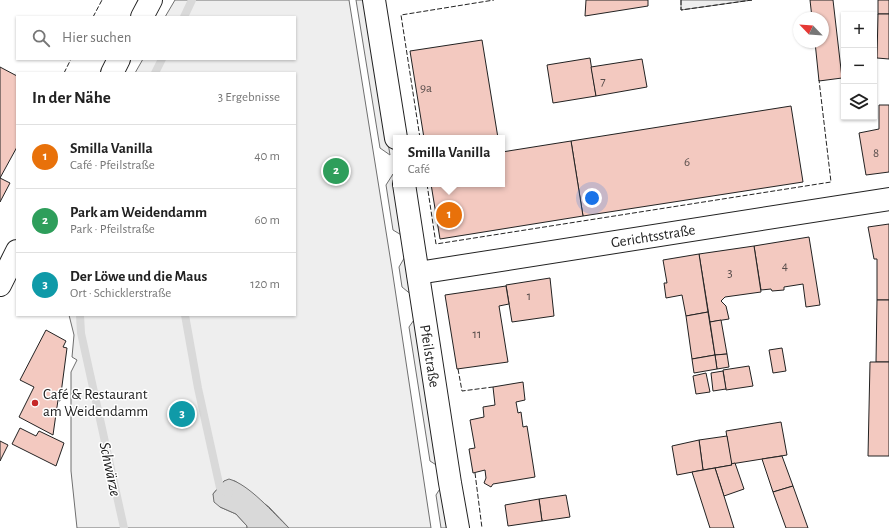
<!DOCTYPE html>
<html lang="de">
<head>
<meta charset="utf-8">
<style>
	:root { --surface:#fff; --page:#f2f2f2; --text:#222; --muted:#767676; --line:#e0e0e0; --accent:#ea580c }
	body { margin:0; font-family:"Alegreya Sans",sans-serif; background:var(--page); color:var(--text) }
	.controls { position:absolute; right:12px; top:12px; display:grid; overflow:hidden; border-radius:0px; box-shadow:0 1px 3px #0004 }
	.controls button { width:36px; height:36px; display:grid; place-items:center; padding:0; border:0; border-bottom:1px solid var(--line); background:var(--surface); color:var(--text); font:20px sans-serif }
	.compass { position:absolute; left:793px; top:12px; width:36px; height:36px; border-radius:50%; background:var(--surface); box-shadow:0 1px 3px #0004; rotate:295deg }
	.you { position:absolute; left:592px; top:198px; width:14px; height:14px; margin:-10px; border:3px solid #fff; border-radius:50%; background:#1a73e8; box-shadow:0 0 0 6px #1a73e833 }
	.badge { display:grid; place-items:center; width:26px; height:26px; border-radius:50%; background:var(--accent); color:#fff; font-size:13px; font-weight:700 }
	.pin { position:absolute; translate:-50% -50%; border:2px solid #fff; box-shadow:0 1px 4px #0006 }
	.popup { position:absolute; left:393px; top:135px; width:112px; height:52px; box-sizing:border-box; display:grid; place-content:center; border-radius:0px; background:var(--surface); filter:drop-shadow(0 1px 3px #0005); font-size:13px; white-space:nowrap; color:var(--muted) }
	.popup b { font-size:15px; color:var(--text) }
	.popup::after { content:''; position:absolute; left:50%; top:100%; margin-left:-8px; border:8px solid transparent; border-top-color:var(--surface) }
	.list { margin:0; padding:0; list-style:none }
	h2 { display:flex; justify-content:space-between; align-items:center; height:52px; margin:0; padding:0 16px; font-size:17px }
	h2 small { font-size:13px; font-weight:400; color:var(--muted) }
	.list li { display:grid; grid-template-columns:26px 1fr auto; gap:12px; align-items:center; box-sizing:border-box; height:64px; padding:0 16px; border-top:1px solid var(--line) }
	.list b { display:block; font-size:15px; white-space:nowrap }
	.list p { margin:0; font-size:13px; white-space:nowrap; color:var(--muted) }
	.list em { font-size:13px; font-style:normal; color:var(--muted) }
	.icon { flex:none; width:22px; height:22px; fill:none; stroke:currentColor; stroke-width:2; stroke-linecap:round; stroke-linejoin:round }
	.map { position:relative; flex:none; width:889px; height:528px; overflow:hidden }
	.search { position:absolute; background:var(--surface); box-shadow:0 1px 3px #0004; left:16px; top:16px; width:280px; height:44px; display:flex; align-items:center; gap:10px; box-sizing:border-box; padding:0 14px; border-radius:0px; color:var(--muted); font-size:15px }
	.panel { position:absolute; background:var(--surface); box-shadow:0 1px 3px #0004; left:16px; top:72px; width:280px; height:244px; border-radius:0px }
	.map>svg:first-child { display:block }
</style>
</head>
<body>
<div class="map">
<svg width="889" height="528" viewBox="0 0 889 528">
	<rect width="100%" height="100%" fill="#fff"/>
	<g fill="#eee" stroke="#6f6f6f">
		<polygon points="175,0 349,0 392,269 431,528 289,528 269,507 235,481 224,481 213,494 220,507 236,514 247,526 247,528 77,528 71,471 71,372 77,360 72,357 74,335 69,315 295,315 295,73 135,73 143,59 295,59 295,17 165,17"/>
		<polygon points="681,0 752,0 681,10"/>
	</g>
	<g fill="#ededed" stroke="#6f6f6f">
		<polygon points="356,0 365,0 390,155 380,148"/>
		<polygon points="393,174 403,236 393,230 386,185"/>
		<polygon points="406,255 413,296 402,287 399,267"/>
		<polygon points="416,317 441,468 430,461 409,327"/>
		<polygon points="443,484 450,528 441,528 436,495"/>
	</g>
	<path fill="#d9d9d9" stroke="#6f6f6f" d="M229,479C250,485 273,513 289,528H247V526L236,514L220,507L214,502L213,494L224,481Z"/>
	<g fill="none" stroke-linecap="round" stroke-linejoin="round">
		<g stroke="#d9d9d9" stroke-width="8">
			<polyline points="184,17 192,0"/>
			<polyline points="155,73 162,59"/>
			<polyline points="80,315 81,333 124,528"/>
			<polyline points="185,315 198,388 220,488 229,493"/>
		</g>
	</g>
	<g fill="#f3c9c0" stroke="#222">
		<polygon points="586,0 648,0 648,6 585,16"/>
		<polygon points="810,0 833,0 842,78 819,81 815,42 823,42 823,18 812,18"/>
		<rect x="878" y="0" width="11" height="14"/>
		<polygon points="878,14 889,14 889,59 877,58"/>
		<polygon points="482,40 498,138 424,138 410,51"/>
		<polygon points="590,58 596,96 553,103 547,65"/>
		<polygon points="642,59 647,87 596,96 591,67"/>
		<polygon points="0,67 17,76 17,147 0,178 10,183 0,202"/>
		<polygon points="879,105 889,105 889,172 866,175 859,133 879,129"/>
		<polygon points="791,106 803,182 583,216 571,141"/>
		<polygon points="571,141 583,216 440,239 431,184 502,184 502,152"/>
		<polygon points="889,224 889,300 877,300 877,259 874,259 868,227"/>
		<polygon points="809,237 820,305 806,307 803,284 784,287 784,290 772,291 771,289 761,290 754,246"/>
		<polygon points="754,246 761,292 725,297 721,301 726,306 729,319 710,322 699,254"/>
		<polygon points="699,254 708,312 686,316 682,295 666,298 664,283 667,283 663,260"/>
		<polygon points="550,278 554,316 512,322 506,285"/>
		<polygon points="506,286 509,304 499,306 508,362 457,369 445,295"/>
		<polygon points="877,300 889,300 889,362 876,362"/>
		<polygon points="708,312 715,355 692,359 686,316"/>
		<polygon points="721,320 727,354 715,355 710,322"/>
		<polygon points="46,330 66,341 63,347 67,348 60,401 58,400 53,435 19,417 34,387 20,380"/>
		<polygon points="782,348 786,371 773,373 769,350"/>
		<polygon points="727,354 729,367 717,369 715,355"/>
		<polygon points="715,355 717,369 694,373 692,359"/>
		<polygon points="870,362 889,362 889,456 868,456"/>
		<polygon points="749,366 753,386 726,390 723,370"/>
		<polygon points="723,371 726,389 713,391 711,373"/>
		<polygon points="706,373 710,392 696,394 693,376"/>
		<polygon points="523,382 525,400 516,402 518,413 521,412 523,427 527,426 535,477 493,484 491,487 484,483 486,478 485,470 473,473 469,449 475,448 470,420 484,417 483,407 495,405 493,387"/>
		<polygon points="781,422 787,455 731,464 726,431"/>
		<polygon points="20,428 36,436 39,431 64,443 56,466 12,444"/>
		<polygon points="727,436 732,465 703,470 699,440"/>
		<polygon points="699,440 703,470 677,475 672,446"/>
		<polygon points="0,441 8,445 0,461"/>
		<polygon points="782,456 793,486 773,492 762,459"/>
		<polygon points="735,463 744,489 724,496 715,468 732,465 731,464"/>
		<polygon points="715,468 724,496 734,528 710,528 692,472"/>
		<polygon points="793,486 808,528 786,528 773,492"/>
		<polygon points="566,495 570,517 542,521 539,499"/>
		<polygon points="539,499 542,521 508,526 505,505"/>
	</g>
	<g fill="none" stroke-linecap="round" stroke-linejoin="round">
		<defs>
			<g id="minor">
				<polyline points="374,0 396,138"/>
				<polyline points="142,17 151,0"/>
				<polyline points="112,73 119,59"/>
				<polyline points="404,184 450,483 458,528"/>
				<polyline points="418,273 889,199"/>
				<polyline points="0,285 17,251"/>
			</g>
		</defs>
		<use href="#minor" stroke="#222" stroke-width="24"/>
		<use href="#minor" stroke="#fff" stroke-width="22"/>
		<g stroke="#222" stroke-width="1" stroke-dasharray="5 2" stroke-linecap="butt">
			<polyline points="681,0 681,10 752,0"/>
			<polyline points="93,17 102,0"/>
			<polyline points="64,73 71,59"/>
			<polyline points="420,138 401,15 494,0"/>
			<polyline points="427,184 436,244 831,182 819,80"/>
			<polyline points="458,369 462,391 493,387"/>
			<polyline points="475,473 482,528"/>
		</g>
	</g>
	<circle fill="#c62828" stroke="#fff" stroke-width="1.5" cx="35" cy="403" r="4"/>
	<g text-anchor="middle" stroke-width="3" stroke-linejoin="round" paint-order="stroke">
		<g font-size="13" fill="#564c4a">
			<text x="603" y="85">7</text>
			<text x="426" y="92">9a</text>
			<text x="876" y="157">8</text>
			<text x="687" y="166">6</text>
			<text x="785" y="270">4</text>
			<text x="730" y="277">3</text>
			<text x="529" y="300">1</text>
			<text x="477" y="338">11</text>
		</g>
		<g font-size="15" fill="#222" stroke="#fff">
			<text transform="translate(653 236) rotate(-9)" y="5">Gerichtsstraße</text>
			<text transform="translate(430 356) rotate(81)" y="5">Pfeilstraße</text>
		</g>
		<g font-size="15" fill="#222" stroke="#fff" text-anchor="start">
			<text x="43" y="399">Café &amp; Restaurant<tspan x="43" dy="17">am Weidendamm</tspan></text>
		</g>
		<g font-size="16" font-style="italic" fill="#222" stroke="#fff">
			<text transform="translate(111 469) rotate(78)" y="6">Schwärze</text>
		</g>
	</g>
</svg>
<div class="controls">
<button>+</button>
<button>−</button>
<button><svg class="icon" aria-label="layers" viewBox="0 0 24 24"><path d="M12 4l9 5-9 5-9-5zM3 14l9 5 9-5"/></svg></button>
</div>
<svg class="compass" viewBox="-18 -18 36 36"><path d="M0-13l5 13h-10z" fill="#e53935"/><path d="M0 13l5-13h-10z" fill="#767676"/></svg>
<div class="you"></div>
<div class="pin badge" style="left:449px;top:215px;background:#e8710a">1</div>
<div class="popup"><b>Smilla Vanilla</b>Café</div>
<div class="pin badge" style="left:336px;top:171px;background:#2e9e5b">2</div>
<div class="pin badge" style="left:182px;top:414px;background:#0f9aa8">3</div>
<div class="search"><svg class="icon" aria-label="search" viewBox="0 0 24 24"><circle cx="10" cy="10" r="6"/><path d="M15 15l6 6"/></svg>Hier suchen</div>
<section class="panel">
<h2>In der Nähe<small>3 Ergebnisse</small></h2>
<ul class="list">
<li><span class="badge" style="background:#e8710a">1</span><div><b>Smilla Vanilla</b><p>Café · Pfeilstraße</p></div><em>40 m</em></li>
<li><span class="badge" style="background:#2e9e5b">2</span><div><b>Park am Weidendamm</b><p>Park · Pfeilstraße</p></div><em>60 m</em></li>
<li><span class="badge" style="background:#0f9aa8">3</span><div><b>Der Löwe und die Maus</b><p>Ort · Schicklerstraße</p></div><em>120 m</em></li>
</ul>
</section>
</div>
</body>
</html>
